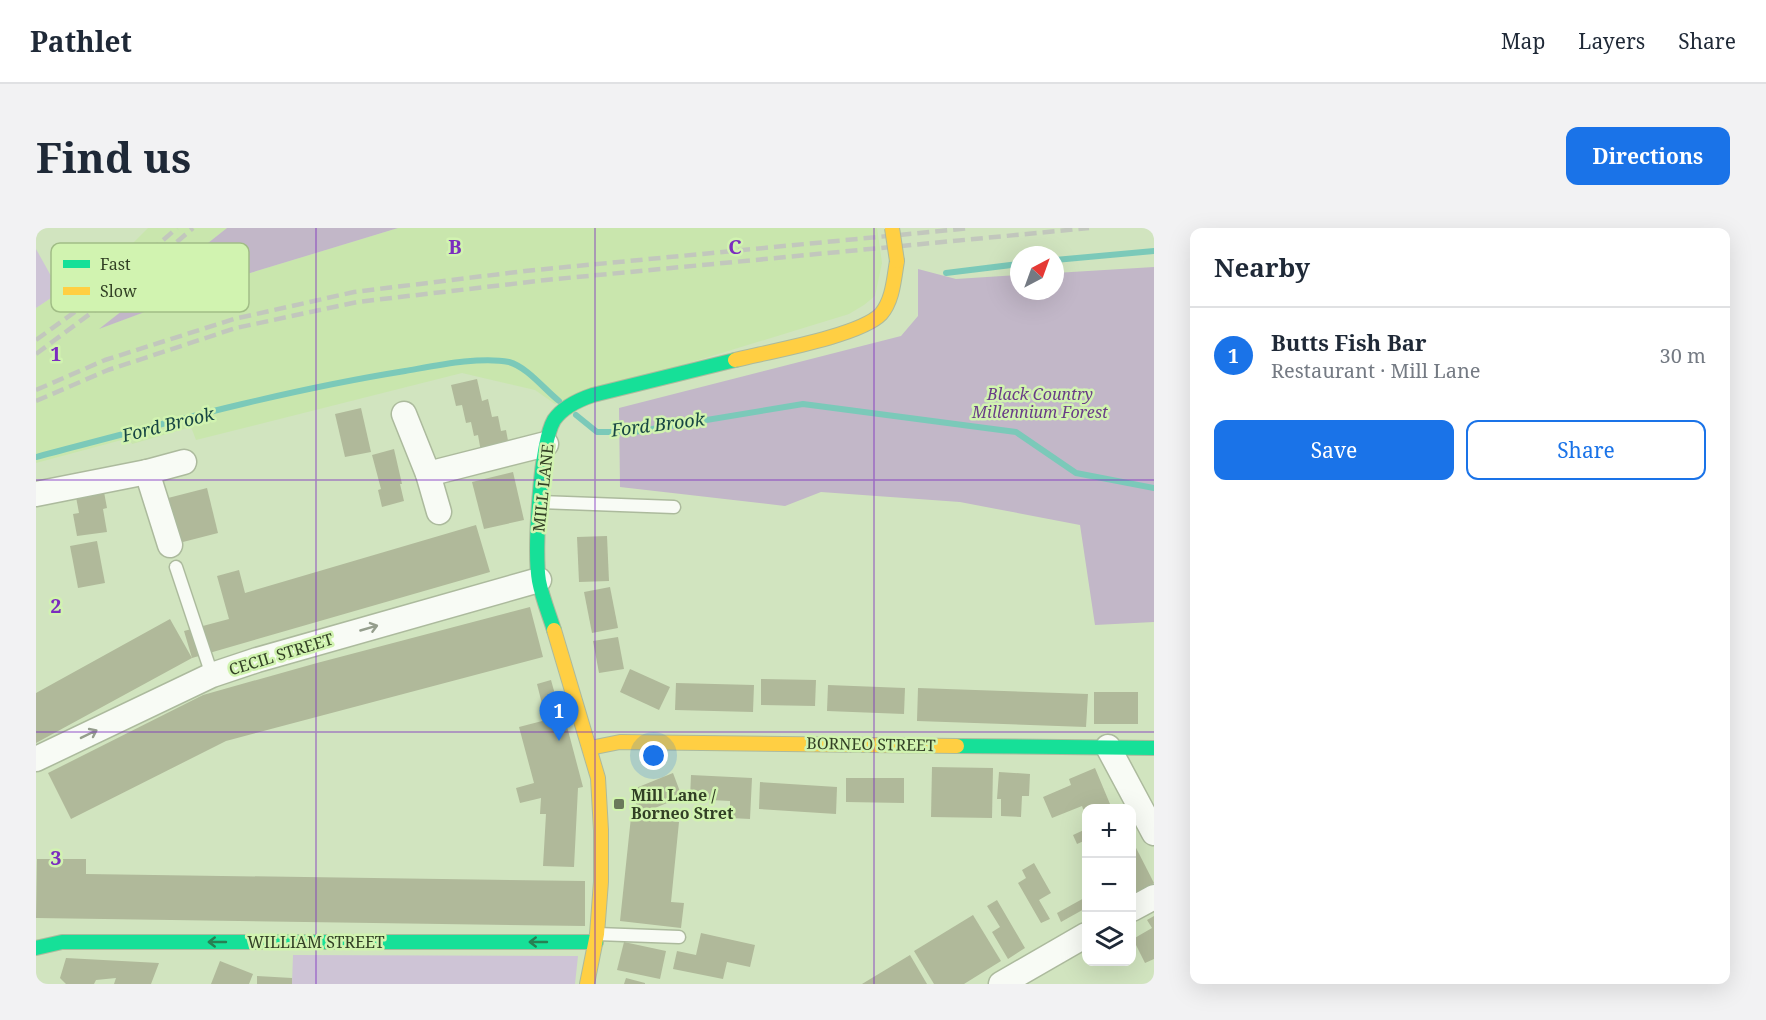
<!DOCTYPE html>
<html lang="en">
<head>
<meta charset="utf-8">
<style>
	:root { --surface:#fff; --page:#f2f2f3; --text:#1f2937; --muted:#747a83; --line:#e0e1e3; --accent:#1a73e8 }
	body { margin:0; font-family:"Noto Serif",serif; background:var(--page); color:var(--text) }
	.controls { position:absolute; right:18px; bottom:18px; display:grid; overflow:hidden; border-radius:12px; box-shadow:0 6px 24px #0002 }
	.controls button { width:54px; height:54px; display:grid; place-items:center; padding:0; border:0; border-bottom:2px solid var(--line); background:var(--surface); color:var(--text); font:30px sans-serif }
	.compass { position:absolute; left:974px; top:18px; width:54px; height:54px; border-radius:50%; background:var(--surface); box-shadow:0 6px 24px #0002; rotate:41deg }
	.you { position:absolute; left:618px; top:528px; width:21px; height:21px; margin:-15px; border:4px solid #fff; border-radius:50%; background:#1a73e8; box-shadow:0 0 0 9px #1a73e833 }
	.badge { display:grid; place-items:center; width:39px; height:39px; border-radius:50%; background:var(--accent); color:#fff; font-size:20px; font-weight:700 }
	.pin { position:absolute; translate:-50% -50px; filter:drop-shadow(0 2px 3px #0008) }
	.pin::after { content:''; position:absolute; top:32px; width:21px; height:18px; background:inherit; clip-path:polygon(0 0,100% 0,50% 100%) }
	.list { margin:0; padding:0; list-style:none }
	h2 { display:flex; justify-content:space-between; align-items:center; height:78px; margin:0; padding:0 24px; font-size:26px }
	h2 small { font-size:20px; font-weight:400; color:var(--muted) }
	.list li { display:grid; grid-template-columns:39px 1fr auto; gap:18px; align-items:center; box-sizing:border-box; height:96px; padding:0 24px; border-top:2px solid var(--line) }
	.list b { display:block; font-size:22px; white-space:nowrap }
	.list p { margin:0; font-size:20px; white-space:nowrap; color:var(--muted) }
	.list em { font-size:20px; font-style:normal; color:var(--muted) }
	.actions { display:flex; gap:12px; padding:18px 24px }
	.actions a { flex:1; padding:14px 0; border:2px solid var(--accent); border-radius:12px; text-align:center; font-size:21px; color:var(--accent) }
	.actions .main { background:var(--accent); color:#fff }
	.icon { flex:none; width:33px; height:33px; fill:none; stroke:currentColor; stroke-width:2; stroke-linecap:round; stroke-linejoin:round }
	.map { position:relative; flex:none; width:1118px; height:756px; overflow:hidden; border-radius:12px }
	header { display:flex; align-items:center; gap:36px; box-sizing:border-box; height:84px; padding:0 30px; background:var(--surface); border-bottom:2px solid var(--line) }
	header strong { font-size:28px }
	nav { display:flex; gap:33px; margin-inline-start:auto; font-size:21px }
	.intro { display:flex; align-items:center; justify-content:space-between; box-sizing:border-box; height:144px; padding:0 36px }
	h1 { margin:0; font-size:42px }
	.button { padding:15px 27px; border-radius:12px; background:var(--accent); color:#fff; font-size:21px; font-weight:700 }
	main { display:flex; gap:36px; padding:0 36px }
	aside { flex:1; background:var(--surface); border-radius:12px; box-shadow:0 6px 24px #0002 }
	.map>svg:first-child { display:block }
</style>
</head>
<body>
<header>
<strong>Pathlet</strong>
<nav><a>Map</a><a>Layers</a><a>Share</a></nav>
</header>
<div class="intro"><h1>Find us</h1><a class="button">Directions</a></div>
<main>
<div class="map">
<svg width="1118" height="756" viewBox="0 0 1118 756">
	<rect width="100%" height="100%" fill="#d1e4bf"/>
	<polygon fill="#c9e6ad" points="112,0 191,0 65,100 211,46 362,0 841,0 846,35 839,68 828,77 813,86 519,176 499,162 426,145 160,212 155,199 96,216 93,210 0,235 0,80 24,64 35,64 88,24"/>
	<g fill="#cec4d6">
		<polygon points="0,21 24,64 0,80"/>
		<polygon points="257,727 542,728 539,756 256,756"/>
	</g>
	<g fill="#c2b7c8">
		<polygon points="191,0 362,0 211,46 63,101"/>
		<polygon points="1118,39 1118,394 1059,397 1044,297 924,274 785,264 749,278 584,259 583,180 865,108 882,88 882,41 920,51 983,47 983,63 1019,63 1019,45"/>
	</g>
	<g fill="none" stroke-linecap="round" stroke-linejoin="round">
		<g stroke="#7bc9b9" stroke-width="6">
			<polyline points="1019,32 1118,23"/>
			<polyline points="910,45 983,36"/>
			<polyline points="540,187 561,204 598,204 767,176 980,204 1040,245 1118,260"/>
			<path d="M0,229C122,197 244,163 369,143C398,138 444,128 473,134C491,139 508,161 523,173"/>
		</g>
	</g>
	<g fill="#b0b99a">
		<polygon points="441,151 446,173 452,171 456,189 462,188 465,203 470,202 473,218 445,224 442,207 438,208 435,194 430,195 426,177 420,178 415,157"/>
		<polygon points="325,180 335,224 309,229 299,186"/>
		<polygon points="358,221 366,256 364,256 368,273 346,279 342,262 345,261 336,227"/>
		<polygon points="477,244 488,292 448,301 436,254"/>
		<polygon points="171,260 182,305 143,315 132,270"/>
		<polygon points="68,264 71,280 67,281 71,304 41,308 37,286 43,285 40,269"/>
		<polygon points="440,297 454,344 156,430 0,515 0,465 134,391 156,430 148,403 193,391 181,348 203,342 209,365"/>
		<polygon points="571,308 573,353 543,354 541,309"/>
		<polygon points="61,313 69,355 42,360 34,318"/>
		<polygon points="574,359 582,400 556,405 548,364"/>
		<polygon points="494,379 507,429 190,513 35,591 12,545 167,467 281,435"/>
		<polygon points="582,409 588,441 563,445 557,413"/>
		<polygon points="594,441 634,459 623,482 584,464"/>
		<polygon points="725,451 780,452 779,478 725,477"/>
		<polygon points="515,452 525,488 528,487 547,559 542,560 538,639 507,638 510,586 504,586 505,570 484,575 480,560 498,555 483,499 510,492 501,456"/>
		<polygon points="640,455 718,457 717,484 639,482"/>
		<polygon points="792,457 869,460 868,486 791,483"/>
		<polygon points="882,460 1052,466 1050,499 881,493"/>
		<rect x="1058" y="464" width="44" height="32"/>
		<polygon points="896,539 957,540 956,590 895,589"/>
		<polygon points="1059,540 1074,576 1062,580 1050,580 1049,586 1046,578 1016,590 1007,569 1035,557 1033,551"/>
		<polygon points="963,544 994,546 993,568 986,568 985,589 965,588 965,571 961,571"/>
		<polygon points="637,545 646,569 604,586 595,562"/>
		<polygon points="655,547 716,550 714,591 694,590 694,573 654,571"/>
		<polygon points="810,550 868,550 868,575 810,574"/>
		<polygon points="724,554 801,559 800,586 723,581"/>
		<polygon points="595,589 643,594 635,674 648,675 645,700 584,693"/>
		<polygon points="1050,601 1050,612 1041,616 1037,607"/>
		<polygon points="1096,612 1118,655 1096,668"/>
		<polygon points="1,631 50,631 50,646 549,653 549,698 0,690"/>
		<polygon points="998,635 1015,665 1003,672 1014,691 1005,695 982,655 990,650 986,642"/>
		<polygon points="1050,669 1050,680 1025,694 1021,685"/>
		<polygon points="961,672 989,720 972,731 956,704 964,699 951,678"/>
		<polygon points="937,687 965,733 928,756 898,756 878,723"/>
		<polygon points="1118,688 1118,731 1109,735 1097,711 1116,700 1111,692"/>
		<polygon points="665,705 719,717 714,739 691,734 687,751 637,741 641,723 660,727"/>
		<polygon points="588,714 630,723 624,751 581,742"/>
		<polygon points="874,727 891,756 826,756"/>
		<polygon points="30,730 123,735 115,756 78,756 80,750 60,752 58,756 30,756 24,750"/>
		<polygon points="184,733 217,746 213,756 175,756"/>
		<polygon points="221,748 256,750 256,756 221,756"/>
		<polygon points="590,750 609,755 609,756 588,756"/>
	</g>
	<g fill="none" stroke-linecap="round" stroke-linejoin="round">
		<defs>
			<g id="lane">
				<polyline points="504,274 638,279"/>
				<polyline points="140,339 176,447"/>
				<polyline points="561,706 643,709"/>
			</g>
			<g id="street">
				<polyline points="368,186 392,246 403,284"/>
				<polyline points="111,244 134,317"/>
				<polyline points="392,246 510,216"/>
				<polyline points="0,266 111,244 148,234"/>
				<polyline points="1072,519 1118,605"/>
				<polyline points="0,531 176,447 221,432 503,352"/>
				<polyline points="1096,681 1118,669"/>
				<polyline points="965,756 1050,707"/>
			</g>
			<g id="fast">
				<path d="M518,402C513,386 506,369 503,353C498,324 504,216 518,192C527,179 542,172 557,167L699,132"/>
				<polyline points="921,518 1118,520"/>
				<polyline points="0,720 26,714 560,714"/>
			</g>
			<g id="slow">
				<path d="M699,132C731,124 824,108 845,86C857,72 858,50 861,33"/>
				<polyline points="518,402 562,550 565,602 565,654 561,706 551,756"/>
				<polyline points="554,520 584,514 921,518"/>
			</g>
		</defs>
		<use href="#lane" stroke="#acba9d" stroke-width="15"/>
		<use href="#street" stroke="#acba9d" stroke-width="27"/>
		<use href="#fast" stroke="#acba9d" stroke-width="16"/>
		<use href="#slow" stroke="#acba9d" stroke-width="16"/>
		<use href="#lane" stroke="#f8fbf5" stroke-width="12"/>
		<use href="#street" stroke="#f8fbf5" stroke-width="24"/>
		<use href="#fast" stroke="#16e098" stroke-width="14"/>
		<use href="#slow" stroke="#ffcf43" stroke-width="14"/>
		<g stroke="#c2c7bd" stroke-width="4.5" stroke-dasharray="12 6" stroke-linecap="butt">
			<polyline points="0,112 76,57 141,0"/>
			<polyline points="0,126 82,65 157,0"/>
			<polyline points="0,162 69,132 198,91 318,64 489,43 935,0"/>
			<polyline points="0,173 72,142 200,100 321,74 510,52 1053,0"/>
		</g>
		<defs>
			<polyline id="slow-bridge" points="856,0 861,33"/>
		</defs>
		<use href="#slow-bridge" stroke="#acba9d" stroke-width="16" stroke-linecap="butt"/>
		<use href="#slow-bridge" stroke="#ffcf43" stroke-width="14"/>
	</g>
	<defs><path id="oneway-shaft" d="M-6 0H5M1.5-3L5.5 0L1.5 3" fill="none" stroke-width="1.6" stroke-linecap="round" stroke-linejoin="round" transform="scale(1.5)"/></defs>
	<g stroke="#959e8d">
		<use href="#oneway-shaft" transform="translate(333 400) rotate(-16)"/>
		<use href="#oneway-shaft" transform="translate(53 506) rotate(-26)"/>
	</g>
	<g stroke="#278053">
		<use href="#oneway-shaft" transform="translate(181 714) rotate(180)"/>
		<use href="#oneway-shaft" transform="translate(502 714) rotate(180)"/>
	</g>
	<path fill="none" stroke="#7b2cbf" stroke-width="1.5" stroke-opacity="0.55" d="M280,0V756M559,0V756M838,0V756M0,252H1118M0,504H1118"/>
	<rect fill="#6a795b" stroke="#d1f3b0" stroke-width="2" x="577" y="570" width="12" height="12" rx="3"/>
	<g text-anchor="middle" stroke-width="5" stroke-linejoin="round" paint-order="stroke">
		<g font-size="16" font-style="italic" fill="#693c87" stroke="#d1f3b0">
			<text x="1004" y="172">Black Country<tspan x="1004" dy="18">Millennium Forest</tspan></text>
		</g>
		<g font-size="16" fill="#324025" stroke="#d1f3b0">
			<text transform="translate(507 260) rotate(-84)" y="6">MILL LANE</text>
			<text transform="translate(245 426) rotate(-17)" y="6">CECIL STREET</text>
			<text transform="translate(835 516) rotate(1)" y="6">BORNEO STREET</text>
			<text x="280" y="720">WILLIAM STREET</text>
		</g>
		<g font-size="16" font-weight="bold" fill="#324025" stroke="#d1f3b0" text-anchor="start">
			<text x="595" y="573">Mill Lane /<tspan x="595" dy="18">Borneo Stret</tspan></text>
		</g>
		<g font-size="18" font-style="italic" fill="#174643" stroke="#d1f3b0">
			<text transform="translate(132 197) rotate(-14)" y="6">Ford Brook</text>
			<text transform="translate(622 197) rotate(-7)" y="6">Ford Brook</text>
		</g>
	</g>
	<rect x="15" y="15" width="198" height="69" rx="9" fill="#d1f3b0" stroke="#a1bd86" stroke-width="1.5"/>
	<rect x="27" y="32" width="27" height="8" fill="#16e098"/>
	<rect x="27" y="59" width="27" height="8" fill="#ffcf43"/>
	<g font-size="16" fill="#324025">
		<text x="64" y="42">Fast</text>
		<text x="64" y="69">Slow</text>
	</g>
	<g font-size="20" text-anchor="middle" font-weight="bold" fill="#7b2cbf" stroke="#d1f3b0" stroke-width="5" stroke-linejoin="round" paint-order="stroke">
		<text x="419" y="26">B</text>
		<text x="699" y="26">C</text>
		<text x="20" y="133">1</text>
		<text x="20" y="385">2</text>
		<text x="20" y="637">3</text>
	</g>
</svg>
<div class="controls">
<button>+</button>
<button>−</button>
<button><svg class="icon" aria-label="layers" viewBox="0 0 24 24"><path d="M12 4l9 5-9 5-9-5zM3 14l9 5 9-5"/></svg></button>
</div>
<svg class="compass" viewBox="-18 -18 36 36"><path d="M0-13l5 13h-10z" fill="#e53935"/><path d="M0 13l5-13h-10z" fill="#747a83"/></svg>
<div class="you"></div>
<div class="pin badge" style="left:523px;top:513px">1</div>
</div>
<aside>
<h2>Nearby<small></small></h2>
<ul class="list">
<li><span class="badge">1</span><div><b>Butts Fish Bar</b><p>Restaurant · Mill Lane</p></div><em>30 m</em></li>
</ul>
<div class="actions"><a class="main">Save</a><a>Share</a></div>
</aside>
</main>
</body>
</html>
